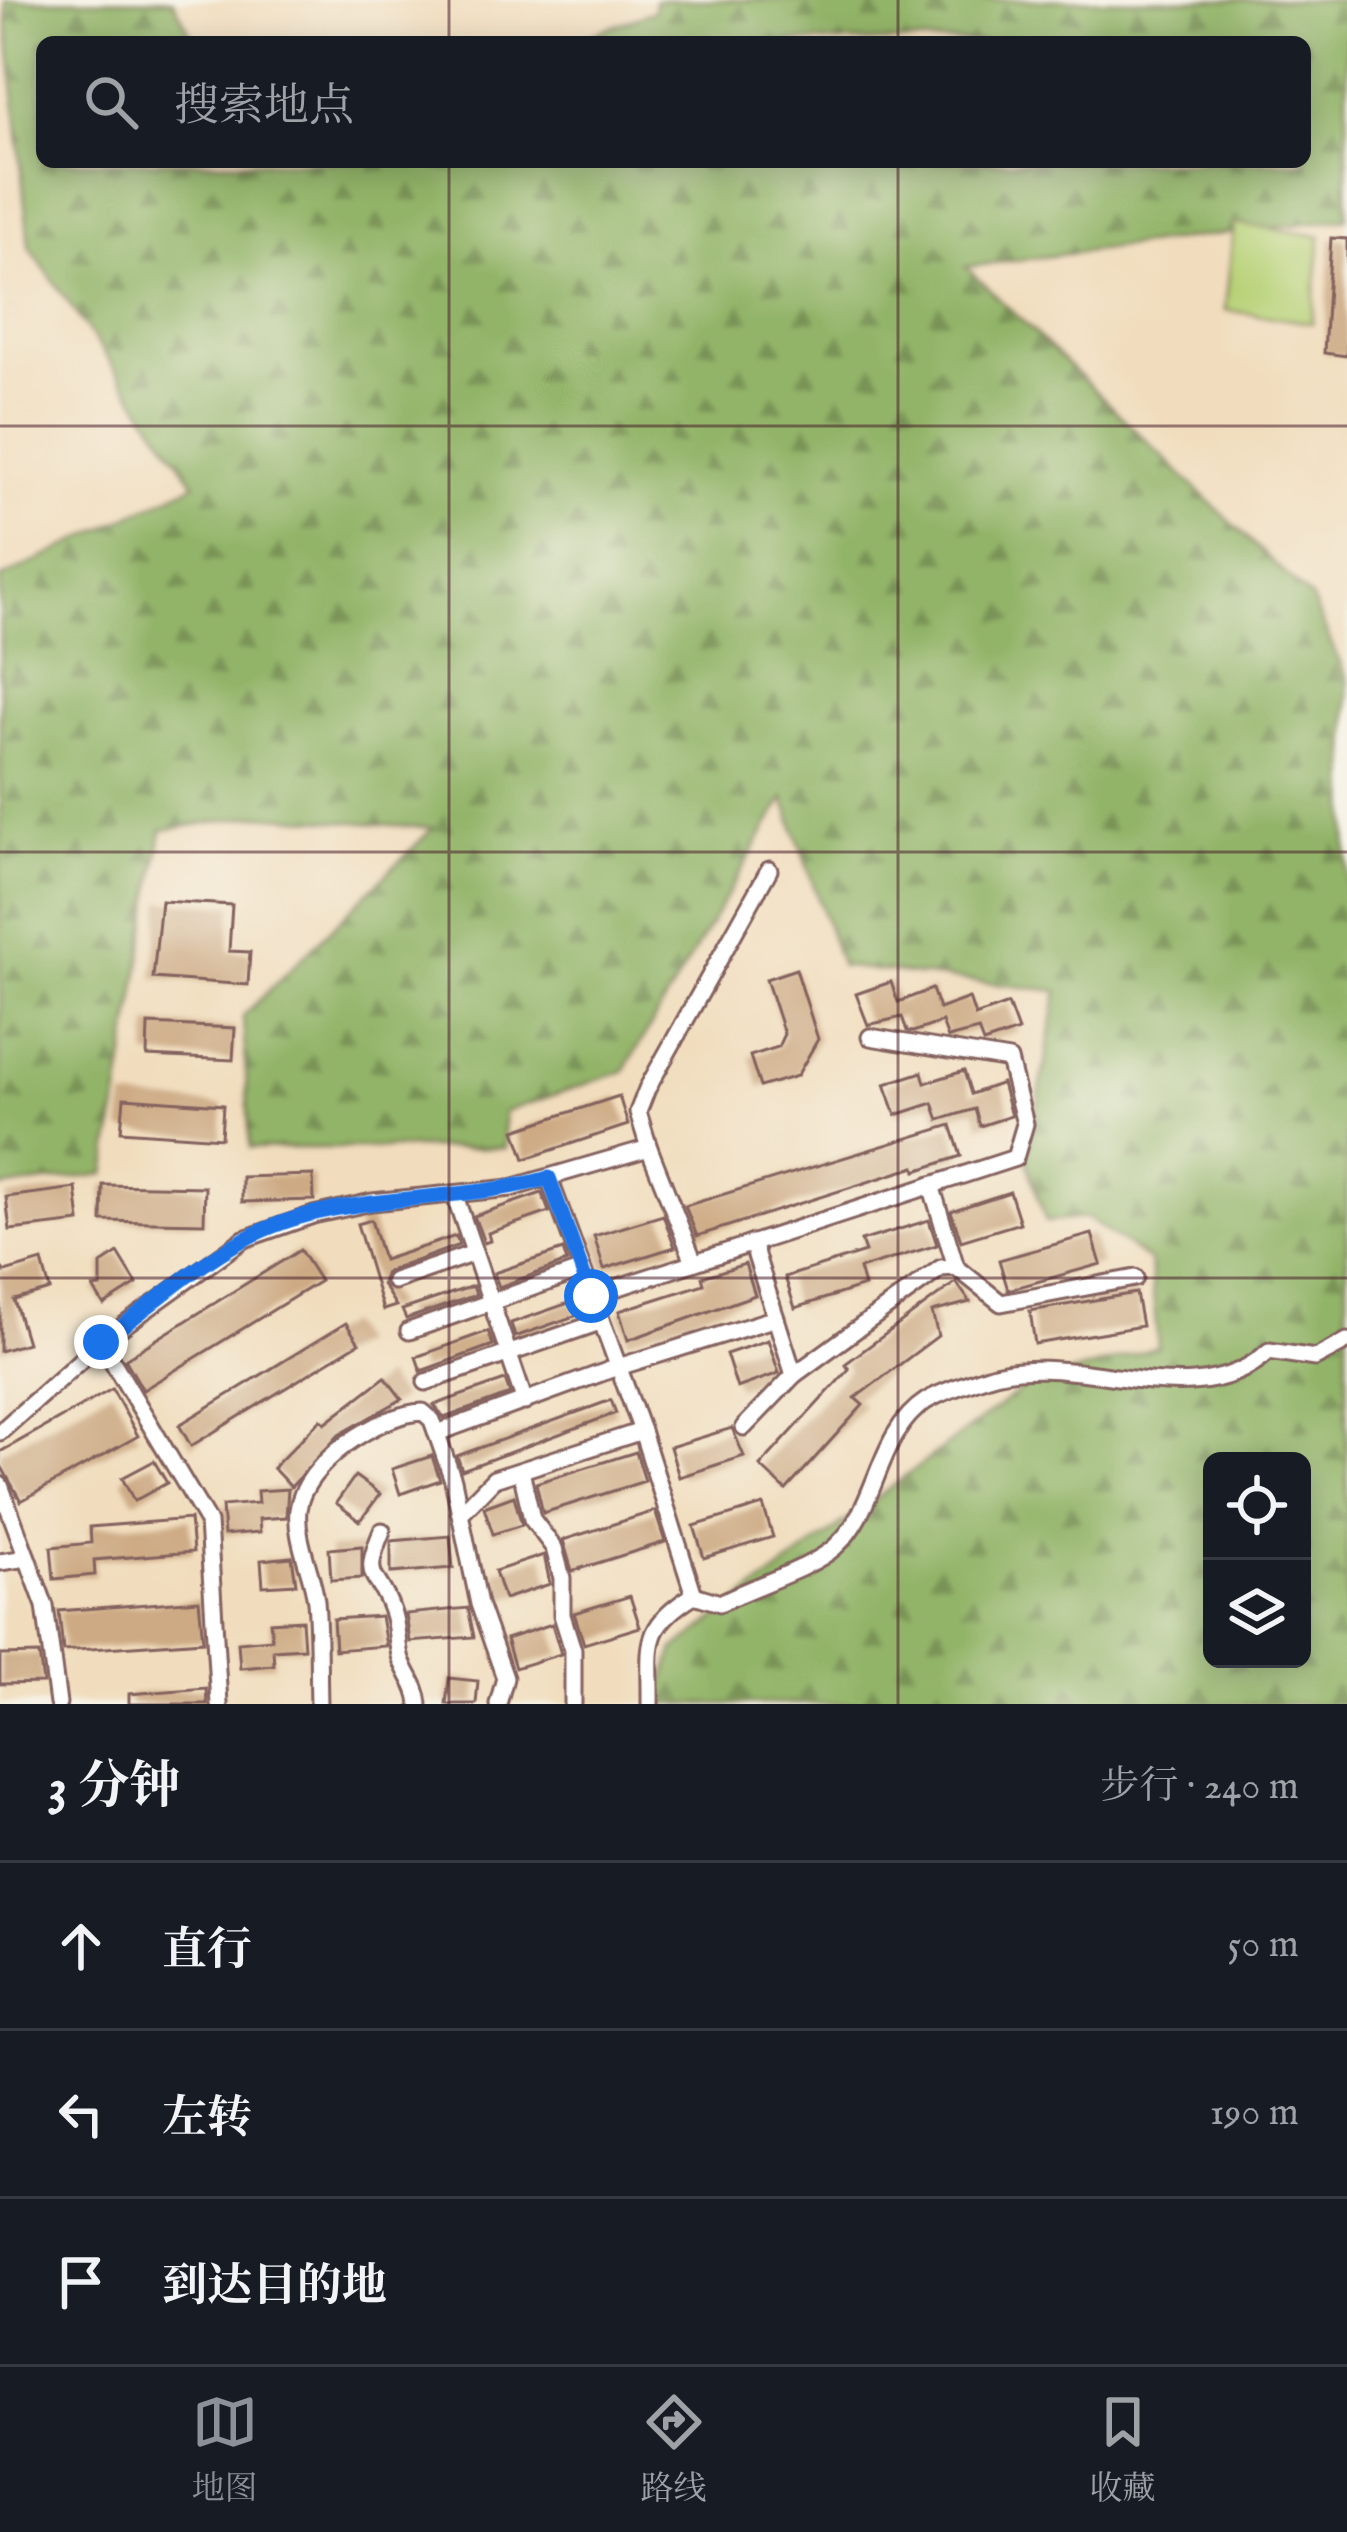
<!DOCTYPE html>
<html lang="zh">
<head>
<meta charset="utf-8">
<style>
	:root { --surface:#171b24; --page:#20242c; --text:#f1f3f6; --muted:#9ea1a6; --line:#363941; --accent:#8c9099 }
	body { margin:0; font-family:"IM FELL English","Noto Serif SC",serif; background:var(--page); color:var(--text) }
	.controls { position:absolute; right:36px; bottom:36px; display:grid; overflow:hidden; border-radius:18px; box-shadow:0 6px 30px #0003 }
	.controls button { width:108px; height:108px; display:grid; place-items:center; padding:0; border:0; border-bottom:3px solid var(--line); background:var(--surface); color:var(--text); font:60px sans-serif }
	.stop { position:absolute; width:36px; height:36px; margin:-27px; border:9px solid #1a73e8; border-radius:50%; background:#fff }
	.stop.end { background:#1a73e8; border-color:#fff; box-shadow:0 3px 12px #0008 }
	.list { margin:0; padding:0; list-style:none }
	h2 { display:flex; justify-content:space-between; align-items:center; height:156px; margin:0; padding:0 48px; font-size:51px }
	h2 small { font-size:39px; font-weight:400; color:var(--muted) }
	.list li { display:grid; grid-template-columns:78px 1fr auto; gap:36px; align-items:center; box-sizing:border-box; height:168px; padding:0 48px; border-top:3px solid var(--line) }
	.list b { display:block; font-size:45px; white-space:nowrap }
	.list em { font-size:39px; font-style:normal; color:var(--muted) }
	.icon { flex:none; width:66px; height:66px; fill:none; stroke:currentColor; stroke-width:2; stroke-linecap:round; stroke-linejoin:round }
	.map { position:relative; flex:none; width:1347px; height:1704px; overflow:hidden }
	.search { position:absolute; background:var(--surface); box-shadow:0 6px 30px #0003; left:36px; right:36px; top:36px; height:132px; display:flex; align-items:center; gap:30px; box-sizing:border-box; padding:0 42px; border-radius:18px; color:var(--muted); font-size:45px }
	.sheet { height:660px; background:var(--surface) }
	nav { display:flex; justify-content:space-around; align-items:center; box-sizing:border-box; height:168px; border-top:3px solid var(--line); background:var(--surface); font-size:33px; color:var(--muted) }
	nav a { display:grid; justify-items:center; gap:6px }
	nav .on { color:var(--accent) }
	.map>svg:first-child { display:block }
</style>
</head>
<body>
<div class="map">
<svg width="1347" height="1704" viewBox="0 0 1347 1704">
	<defs>
		<pattern id="forest-firs" width="22" height="20" patternUnits="userSpaceOnUse" patternTransform="scale(3)"><rect width="22" height="20" fill="#92b468"/><path d="M5 1l3.5 6h-7zM16 11l3.5 6h-7z" fill="#799256"/></pattern>
	</defs>
	<rect width="100%" height="100%" fill="#f7f3e8"/>
	<filter id="ink" filterUnits="userSpaceOnUse"><feTurbulence type="fractalNoise" baseFrequency=".00833" numOctaves="2"/><feDisplacementMap in="SourceGraphic" scale="24" xChannelSelector="R" yChannelSelector="G"/><feConvolveMatrix kernelMatrix="1 2 1 2 8 2 1 2 1" color-interpolation-filters="sRGB"/></filter>
	<filter id="wash" filterUnits="userSpaceOnUse"><feTurbulence type="fractalNoise" baseFrequency=".004" numOctaves="4" result="noise"/><feDisplacementMap in="SourceGraphic" scale="48" xChannelSelector="R" yChannelSelector="G"/><feGaussianBlur stdDeviation="2.7" result="paint"/><feColorMatrix in="noise" values="0 0 0 0 0 0 0 0 0 0 0 0 0 0 0 0 0 1.4 0 .05"/><feComposite in="paint" operator="in"/></filter>
	<g filter="url(#wash)">
		<rect width="100%" height="100%" fill="#f1ddbd"/>
		<path fill="url(#forest-firs)" stroke="#6e6a4a" stroke-width="3" fill-rule="evenodd" d="M5,0H173L195,42H42V162H1305V42H572L654,11L655,0H1347V218L966,267L1312,600L1347,679V1704H657L674,1650L1022,1389L1158,1347L1150,1261L1086,1218L1046,1222L1027,1162L1058,991L841,966L784,798L624,1071L504,1112L505,1148H250L243,1016L433,828L259,815L162,830L106,1174L0,1188V579L195,484L29,246ZM1212,1461H1302V1659H1212Z"/>
		<polygon fill="#b8d278" stroke="#817852" stroke-width="3" points="1234,223 1321,236 1312,323 1225,310"/>
		<g id="blocks">
			<g fill="#cdaa84">
				<polygon points="1331,238 1347,239 1347,356 1324,353"/>
				<polygon points="161,901 232,905 229,951 250,952 248,985 153,978"/>
				<polygon points="796,969 818,1039 797,1076 760,1087 750,1056 778,1047 784,1034 766,979"/>
				<polygon points="891,982 898,1002 932,989 939,1009 969,998 975,1016 1008,1004 1018,1031 983,1043 978,1030 948,1038 942,1022 913,1032 907,1031 902,1017 868,1025 856,994"/>
				<polygon points="148,1024 235,1028 233,1060 147,1056"/>
				<polygon points="964,1071 971,1094 1002,1083 1011,1116 980,1126 975,1109 939,1120 933,1103 896,1115 885,1084 922,1072 925,1083"/>
				<polygon points="619,1096 628,1125 525,1159 515,1130"/>
				<polygon points="124,1098 223,1105 221,1138 121,1131"/>
				<polygon points="951,1125 961,1156 916,1171 915,1167 697,1236 685,1206"/>
				<polygon points="313,1175 314,1200 242,1202 242,1177"/>
				<polygon points="103,1185 205,1187 204,1223 102,1221"/>
				<polygon points="76,1188 80,1222 10,1230 6,1197"/>
				<polygon points="1010,1192 1020,1223 961,1241 951,1211"/>
				<polygon points="542,1193 549,1212 488,1233 490,1241 484,1243 474,1216"/>
				<polygon points="663,1215 675,1247 604,1269 594,1236"/>
				<polygon points="371,1220 383,1260 456,1236 459,1245 386,1272 382,1284 396,1306 383,1310 357,1224"/>
				<polygon points="929,1220 937,1245 859,1269 864,1286 795,1308 785,1277 865,1252 861,1241"/>
				<polygon points="1092,1234 1101,1264 1008,1290 999,1260"/>
				<polygon points="300,1250 320,1281 143,1390 125,1359"/>
				<polygon points="563,1250 567,1262 499,1287 494,1273"/>
				<polygon points="118,1253 137,1284 104,1305 93,1288 101,1287 101,1264"/>
				<polygon points="42,1261 50,1290 14,1300 27,1343 0,1351 0,1266 5,1272"/>
				<polygon points="745,1264 755,1295 628,1340 619,1311 704,1284 702,1277"/>
				<polygon points="956,1282 970,1302 932,1312 938,1336 855,1398 863,1405 786,1490 760,1466 849,1369 845,1364"/>
				<polygon points="473,1286 476,1295 406,1319 402,1310"/>
				<polygon points="1136,1293 1142,1326 1035,1344 1030,1311"/>
				<polygon points="580,1299 586,1312 515,1337 511,1323"/>
				<polygon points="346,1323 359,1343 191,1446 179,1425"/>
				<polygon points="488,1331 493,1345 421,1371 416,1357"/>
				<polygon points="768,1340 779,1373 737,1388 726,1354"/>
				<polygon points="385,1377 402,1399 339,1435 291,1487 273,1468 321,1419 325,1423"/>
				<polygon points="505,1380 510,1394 444,1418 434,1405"/>
				<polygon points="112,1389 138,1436 21,1501 0,1464 0,1452"/>
				<polygon points="611,1400 616,1413 462,1470 457,1456"/>
				<polygon points="732,1428 744,1456 679,1477 670,1447"/>
				<polygon points="636,1452 645,1481 543,1513 536,1483"/>
				<polygon points="432,1456 440,1480 400,1494 392,1469"/>
				<polygon points="154,1461 167,1483 134,1501 122,1478"/>
				<polygon points="355,1476 380,1494 360,1521 336,1503"/>
				<polygon points="288,1489 286,1517 259,1519 260,1532 224,1535 222,1506 258,1503 257,1491"/>
				<polygon points="514,1496 522,1525 493,1534 484,1507"/>
				<polygon points="763,1505 773,1537 704,1558 694,1526"/>
				<polygon points="655,1511 665,1542 572,1571 563,1540"/>
				<polygon points="190,1519 193,1552 94,1560 95,1575 54,1579 51,1547 91,1543 90,1527"/>
				<polygon points="450,1536 453,1568 391,1573 391,1541"/>
				<polygon points="362,1546 362,1578 331,1580 329,1549"/>
				<polygon points="544,1555 550,1584 504,1599 495,1571"/>
				<polygon points="292,1557 296,1584 263,1586 261,1560"/>
				<polygon points="630,1596 640,1627 584,1644 574,1613"/>
				<polygon points="199,1600 203,1641 63,1651 59,1611"/>
				<polygon points="468,1608 474,1637 410,1642 406,1614"/>
				<polygon points="381,1616 386,1646 335,1650 333,1619"/>
				<polygon points="302,1620 304,1648 273,1650 274,1665 240,1668 238,1642 272,1639 270,1622"/>
				<polygon points="552,1624 561,1654 515,1668 506,1639"/>
				<polygon points="39,1654 43,1683 0,1684 0,1655"/>
				<polygon points="449,1678 478,1681 476,1704 446,1704"/>
				<polygon points="206,1688 207,1704 129,1704 129,1694"/>
			</g>
		</g>
	</g>
	<g filter="url(#ink)">
		<use href="#blocks" fill-opacity="0" stroke="#84625e" stroke-width="3"/>
		<g fill="none" stroke-linecap="round" stroke-linejoin="round">
			<defs>
				<g id="minor">
					<polyline points="649,1148 694,1262"/>
					<polyline points="549,1178 642,1431 694,1595"/>
					<polyline points="931,1185 956,1267"/>
					<polyline points="455,1196 525,1402"/>
					<polyline points="752,1243 794,1375"/>
					<polyline points="394,1281 474,1253"/>
					<polyline points="591,1296 1015,1158 1025,1124 1009,1060 870,1037"/>
					<polyline points="409,1331 582,1270"/>
					<polyline points="101,1342 208,1522 219,1704"/>
					<polyline points="426,1382 600,1322"/>
					<polyline points="744,1427 794,1375 941,1268 956,1267 1001,1303 1135,1278"/>
					<polyline points="0,1432 101,1342 244,1239 313,1215 372,1202 511,1188 649,1148 638,1112 647,1089 769,870"/>
					<polyline points="437,1433 615,1368 776,1318"/>
					<polyline points="521,1471 532,1519 554,1548 562,1578 562,1615 573,1650 573,1704"/>
					<polyline points="0,1485 45,1606 58,1704"/>
					<polyline points="460,1514 494,1479 642,1431"/>
					<path d="M382,1531C360,1583 378,1569 392,1611C398,1626 396,1644 401,1659C407,1676 417,1685 419,1704"/>
					<polyline points="0,1562 27,1558"/>
					<path d="M319,1704C318,1670 319,1635 316,1601C312,1572 295,1539 298,1510C303,1464 380,1413 423,1412L432,1420L453,1480L479,1604L505,1678L498,1704"/>
					<path d="M650,1704C651,1646 640,1628 694,1595L720,1603C752,1586 811,1569 835,1547C879,1508 876,1433 926,1401C942,1391 967,1384 985,1377C1074,1346 1194,1422 1269,1351L1315,1358L1347,1341"/>
				</g>
			</defs>
			<use href="#minor" stroke="#84625e" stroke-width="21"/>
			<use href="#minor" stroke="#fff" stroke-width="15"/>
		</g>
	</g>
	<g fill="none" stroke-linecap="round" stroke-linejoin="round" filter="url(#ink)">
		<path stroke="#1a73e8" stroke-width="15" d="M101,1342C147,1309 193,1267 243,1240C336,1189 450,1206 549,1178L591,1296"/>
	</g>
	<path fill="none" stroke="#4a1f2b" stroke-width="3" stroke-opacity="0.55" d="M449,0V42M898,0V42M449,162V1704M898,162V1704M0,426H1347M0,852H1347M0,1278H1347"/>
</svg>
<div class="controls">
<button><svg class="icon" aria-label="locate" viewBox="0 0 24 24"><circle cx="12" cy="12" r="6"/><path d="M12 2v4M12 18v4M2 12h4M18 12h4"/></svg></button>
<button><svg class="icon" aria-label="layers" viewBox="0 0 24 24"><path d="M12 4l9 5-9 5-9-5zM3 14l9 5 9-5"/></svg></button>
</div>
<div class="stop" style="left:591px;top:1296px"></div>
<div class="stop end" style="left:101px;top:1342px"></div>
<div class="search"><svg class="icon" aria-label="search" viewBox="0 0 24 24"><circle cx="10" cy="10" r="6"/><path d="M15 15l6 6"/></svg>搜索地点</div>
</div>
<section class="sheet">
<h2>3 分钟<small>步行 · 240 m</small></h2>
<ul class="list">
<li><svg class="icon" aria-label="ahead" viewBox="0 0 24 24"><path d="M12 20V5M6 11l6-6 6 6"/></svg><div><b>直行</b></div><em>50 m</em></li>
<li><svg class="icon" aria-label="left" viewBox="0 0 24 24"><path d="M17 20v-9H6M10 6l-5 5 5 5"/></svg><div><b>左转</b></div><em>190 m</em></li>
<li><svg class="icon" aria-label="arrive" viewBox="0 0 24 24"><path d="M6 21V4h12l-3 4 3 4H6"/></svg><div><b>到达目的地</b></div></li>
</ul>
</section>
<nav>
<a class="on"><svg class="icon" aria-label="map" viewBox="0 0 24 24"><path d="M3 6l6-2 6 2 6-2v14l-6 2-6-2-6 2zM9 4v14M15 6v14"/></svg>地图</a>
<a><svg class="icon" aria-label="directions" viewBox="0 0 24 24"><path d="M12 3l9 9-9 9-9-9zM9 14v-3h6M13 9l2 2-2 2"/></svg>路线</a>
<a><svg class="icon" aria-label="saved" viewBox="0 0 24 24"><path d="M7 4h10v16l-5-4-5 4z"/></svg>收藏</a>
</nav>
</body>
</html>
